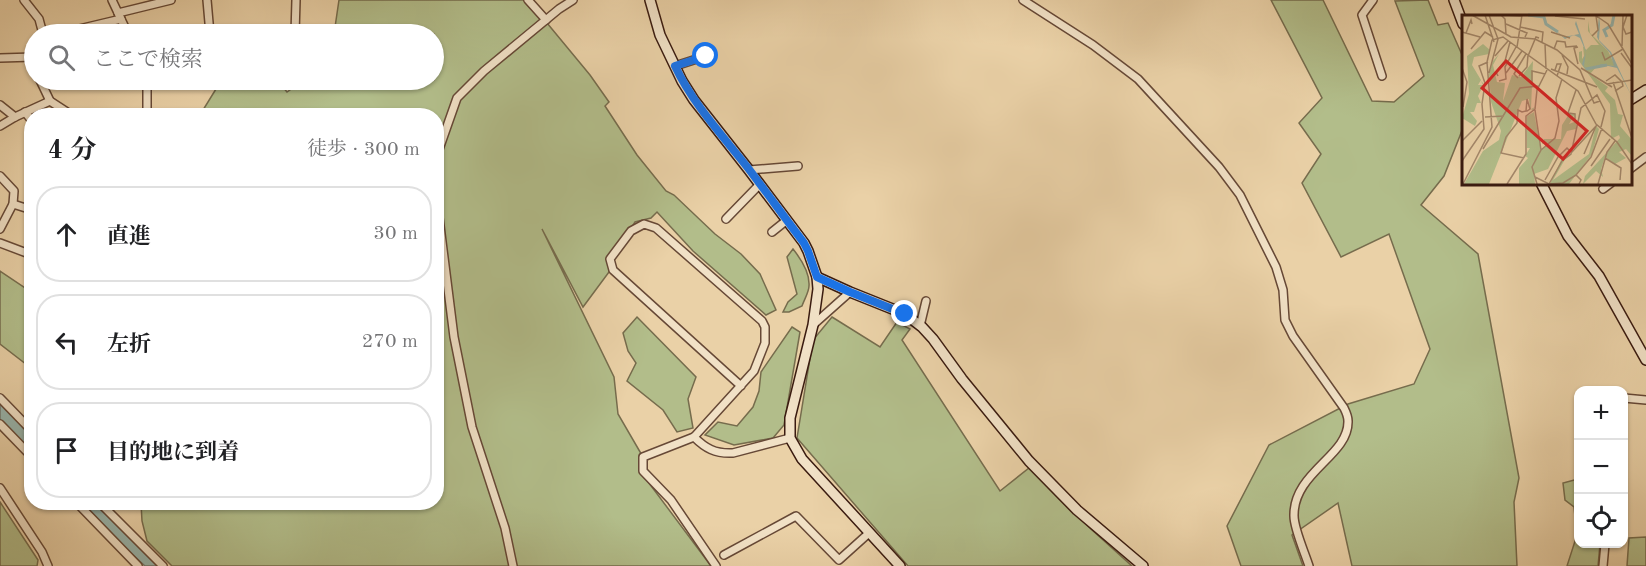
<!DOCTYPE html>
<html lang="ja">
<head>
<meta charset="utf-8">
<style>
	:root { --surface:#fff; --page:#f6f6f6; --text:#202124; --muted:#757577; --line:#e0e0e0 }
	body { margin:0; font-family:"Old Standard TT","Noto Serif JP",serif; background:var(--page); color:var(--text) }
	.controls { position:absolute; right:18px; bottom:18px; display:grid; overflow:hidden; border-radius:12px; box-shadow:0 2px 4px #0004 }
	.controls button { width:54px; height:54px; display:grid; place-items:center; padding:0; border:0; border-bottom:2px solid var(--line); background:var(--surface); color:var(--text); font:30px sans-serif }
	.stop { position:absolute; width:18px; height:18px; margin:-14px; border:4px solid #1a73e8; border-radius:50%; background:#fff }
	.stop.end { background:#1a73e8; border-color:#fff; box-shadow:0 2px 6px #0008 }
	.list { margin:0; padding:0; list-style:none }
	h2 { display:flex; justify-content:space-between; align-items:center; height:78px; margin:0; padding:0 24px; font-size:26px }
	h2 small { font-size:20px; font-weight:400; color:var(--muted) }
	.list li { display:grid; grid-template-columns:39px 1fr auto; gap:18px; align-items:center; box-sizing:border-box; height:96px; margin:0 12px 12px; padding:0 12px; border:2px solid var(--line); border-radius:24px }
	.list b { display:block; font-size:22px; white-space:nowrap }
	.list em { font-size:20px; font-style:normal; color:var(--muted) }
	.icon { flex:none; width:33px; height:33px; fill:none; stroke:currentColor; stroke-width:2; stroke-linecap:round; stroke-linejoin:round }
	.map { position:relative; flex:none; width:1646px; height:566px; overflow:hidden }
	.search { position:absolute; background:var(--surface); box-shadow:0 2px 4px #0004; left:24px; top:24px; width:420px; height:66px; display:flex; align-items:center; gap:15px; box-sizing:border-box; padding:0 21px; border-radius:33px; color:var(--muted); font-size:22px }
	.panel { position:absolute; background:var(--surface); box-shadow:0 2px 4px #0004; left:24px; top:108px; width:420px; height:402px; border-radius:24px }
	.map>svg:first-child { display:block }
</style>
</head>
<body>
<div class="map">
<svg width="1646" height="566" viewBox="0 0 1646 566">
	<rect width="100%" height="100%" fill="#ead1a7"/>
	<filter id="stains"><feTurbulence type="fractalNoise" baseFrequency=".00333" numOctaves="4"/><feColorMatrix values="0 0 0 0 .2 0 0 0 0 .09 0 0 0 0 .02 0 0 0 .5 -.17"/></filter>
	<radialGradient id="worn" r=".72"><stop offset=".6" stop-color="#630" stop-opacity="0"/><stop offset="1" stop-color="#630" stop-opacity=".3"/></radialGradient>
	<g fill="#b2bd8a" stroke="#766c4d" stroke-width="1.5">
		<polygon points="339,0 528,0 590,75 609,102 605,106 637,155 666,191 674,195 715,234 741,254 760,274 776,310 766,315 693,251 657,212 651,218 635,222 609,265 609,272 583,307 542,229 614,377 618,414 643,457 640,471 711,566 172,566 147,541 142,521 141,503 340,502 342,504 357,502 436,502 436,116 203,115 203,110 216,89 247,80 277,80 287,92 304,80 434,80 434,34 334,34"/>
		<polygon points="1271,0 1323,0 1372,101 1394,102 1424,76 1395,1 1428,0 1438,25 1448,23 1463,57 1463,128 1444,176 1421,205 1478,254 1519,478 1514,502 1517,566 1352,566 1338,503 1292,535 1303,566 1241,566 1227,526 1269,445 1348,404 1414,384 1430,349 1389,234 1341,257 1302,183 1321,154 1299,123 1322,98"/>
		<path d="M793,249C801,259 810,273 809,286C809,292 804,300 802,306L789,312H783L788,302L797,294L787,257Z"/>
		<polygon points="0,271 31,292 31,368 0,344"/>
		<polygon points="637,317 696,377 688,399 693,428 677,432 663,410 627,381 636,363 628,351 623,333"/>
		<polygon points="832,317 880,347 897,322 910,329 902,340 1000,491 1029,468 1092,530 1132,566 908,566 797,438 813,340"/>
		<polygon points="792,327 800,332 784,425 773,438 734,445 705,435 718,422 737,426 753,407 759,391 761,372"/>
		<polygon points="1578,479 1578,544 1600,544 1598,566 1567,566 1577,535 1574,507 1565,500 1563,483"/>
		<polygon points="0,502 38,560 37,566 0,566"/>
		<polygon points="1646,537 1646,566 1627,566 1629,538"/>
	</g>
	<g fill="#98b6ae" stroke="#72786f" stroke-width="1.5">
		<polygon points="0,401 31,434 31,454 0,421"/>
		<polygon points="76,503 97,503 159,566 145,566"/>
	</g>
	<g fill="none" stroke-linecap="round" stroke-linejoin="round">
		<defs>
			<g id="street">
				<polyline points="24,0 39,19 43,34"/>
				<polyline points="112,0 128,34"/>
				<polyline points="207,0 210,34"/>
				<polyline points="528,0 546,20"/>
				<path d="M1023,0L1093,45L1138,79L1219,167L1240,195L1276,267L1283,290L1285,320L1293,336L1344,408C1346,412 1348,417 1348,421C1349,456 1293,472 1294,516C1294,529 1305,553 1309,566"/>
				<polyline points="1373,0 1362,15 1382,76"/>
				<polyline points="118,13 171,0"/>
				<polyline points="58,34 121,19"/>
				<polyline points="295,34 296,0"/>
				<polyline points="0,58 34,57"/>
				<polyline points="675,66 706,56"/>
				<polyline points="40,80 50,101 73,116"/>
				<polyline points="217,80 218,82 225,83 236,80"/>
				<polyline points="0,105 15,117"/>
				<polyline points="25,112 32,121"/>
				<polyline points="147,116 147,80"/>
				<polyline points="0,126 15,117 50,101"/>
				<polyline points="1630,169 1646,157"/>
				<polyline points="749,170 798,166"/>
				<polyline points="436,173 438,152 457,98 484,71 559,9 573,0"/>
				<polyline points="0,176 14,191 13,204 0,229"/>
				<polyline points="1603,189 1611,183"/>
				<polyline points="436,194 454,337 472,427 505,528 513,566"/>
				<polyline points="13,204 32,210"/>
				<polyline points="726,219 760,184"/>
				<polyline points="772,232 787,220"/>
				<polyline points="0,243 32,255"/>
				<polyline points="813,325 850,292"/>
				<polyline points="920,326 926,301"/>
				<polyline points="0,398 32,431"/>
				<polyline points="1624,398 1646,400"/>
				<polyline points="0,424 32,457"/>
				<path d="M694,437C705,448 715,454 733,453L790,438"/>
				<polyline points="0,488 42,552 48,566"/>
				<polyline points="76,502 138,566"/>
				<polyline points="99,502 163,566"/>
				<polyline points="724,555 796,516 839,560 869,533"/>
				<polyline points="716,566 671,500 643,471 643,457 694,437 754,371 765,343 765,327 762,321 656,228 644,224 631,231 610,259 613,270 741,386"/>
				<polyline points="1603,566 1605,544"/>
			</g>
			<g id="secondary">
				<polyline points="650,0 660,35 682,81 694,100 749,170 804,243 808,251 817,277 818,289 813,325 790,418 790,438 802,459 900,566"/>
				<polyline points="1454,0 1463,24"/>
				<polyline points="1630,100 1646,90"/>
				<polyline points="1541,183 1568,236 1599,276 1646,360"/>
				<polyline points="817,277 850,292 905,314 922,327 933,339 962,379 1029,461 1077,510 1143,566"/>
			</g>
		</defs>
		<use href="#street" stroke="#664836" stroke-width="10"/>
		<use href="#secondary" stroke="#3a1b10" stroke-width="12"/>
		<use href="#street" stroke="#f1e1c6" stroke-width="7"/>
		<use href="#secondary" stroke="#f1e1c6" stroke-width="9"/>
	</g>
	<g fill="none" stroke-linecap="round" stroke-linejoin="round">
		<path stroke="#1a73e8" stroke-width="8" d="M706,56L675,66C693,104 722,135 748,168C767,193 785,218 804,243L808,251L817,277L850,292L905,314"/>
	</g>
	<g transform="translate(1462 15)">
		<rect width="170" height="170" fill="#ead1a7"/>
		<path d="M126,6L128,18L146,36L153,51L136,50L128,59L146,72L143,76L153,85L156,99L161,100L158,111L170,125L169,140L164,134L157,137L164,143L153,149L143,142L139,154L141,162L134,156L121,169L123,161L158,123L157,120L149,124L148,89L117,46V37L120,36V44L122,41L121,31L124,35L129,30H137L126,16ZM21,29L28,35L27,39L12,42L10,50L19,65L16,70H21L19,66L22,69L16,81L19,88H15L12,97H8L15,106L13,111L0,103L7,79L5,41ZM37,39L31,50L35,67L43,68L41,86L50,60L59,62L71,46L69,94L73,92L71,95L68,94L67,84L60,86L27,169H2L21,136L37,125L39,116L29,87L27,59L31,46ZM72,97L79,135L88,128L80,129L82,124H99L100,110L107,99H113L107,109L115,106L114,114L105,116L86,154L72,159L73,169H57V153L66,143L63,141L68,133H65V101ZM134,111L137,114L130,139L107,169H88L101,141H105L91,165L127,139Z" fill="#b2bd8a"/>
		<path d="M137,0L138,9L137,25L149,37L169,80L155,53L142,50L124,55L120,49L124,37L118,23L112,20L103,24L92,14L102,22L117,19L113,9L114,6L124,36L122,51L125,54L140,49L152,51L148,38L137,26L135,22Z" fill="#98b6ae"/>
		<path fill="none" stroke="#98b6ae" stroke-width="3" d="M66,0L82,2L84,9L96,17M145,22L142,15L150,10L152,0M124,54L145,50"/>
		<path fill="none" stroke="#a4886b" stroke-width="1.5" d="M10,0L49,22L73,24L95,35L118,55L132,88L138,86M23,0L32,27M39,0L43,4L44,19M42,0L60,1M133,0L146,9L170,49M165,0L161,12L164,19L170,17M93,1L123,4M44,9L65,18L63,22M58,12L81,17L80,27M0,17L18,22M89,17L108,23M4,18L9,5L10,9M130,21L136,15L134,1M83,29L84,54M160,31L161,1M55,32L60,0M9,34L23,17L31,22M92,34L95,26L103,27L104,32L115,31M140,37L143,45L161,34M159,38L170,53M100,40L106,52L105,59M33,41L46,26M66,41L74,22L77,23M116,49L112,33L116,32M0,53L5,67L1,92M119,53L150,72M89,54L135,72M93,55L95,49H99L95,61M27,58L36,24L27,0M44,58L60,36M36,61L34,57L43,46L48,27M57,61L65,52L66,40M56,63L52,59L64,39M37,66L44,64L43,52L54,32M144,66L153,60L160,67L161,71L153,76M151,67L170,123M145,69L170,65M70,70V56L83,59M73,95L79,135L70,152L75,169M23,102L42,101M113,104V99L106,98L114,75M0,126L20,106M21,134L58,73L77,71M79,135L93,123L97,106L94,83L100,64M109,138L135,110M122,139L134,111M62,143L39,138L44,122L55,108L56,96V95L60,97L64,96H65L68,94L65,84L64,96M143,143L159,153L158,165M0,146L22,114L20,89L23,68L17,51L26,47M129,151L148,124M114,160L129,142L140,113M73,162L87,169L101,168L114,160L119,165L117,169M83,165L96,142L105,133L108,136M1,169L30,112L25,47L30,25L41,22L116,76L134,109L155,127L170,149M45,169L64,139V101L73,94L75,75L85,55M87,169L100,146L109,139L119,93L135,80L143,96L139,112M136,169L145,137L153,126"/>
		<path fill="#d62828" fill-opacity="0.15" stroke="#d62828" stroke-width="3" d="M44,46L125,116L101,144L20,73Z"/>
		<rect width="170" height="170" fill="none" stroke="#3a1b10" stroke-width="3"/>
	</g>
	<rect width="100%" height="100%" filter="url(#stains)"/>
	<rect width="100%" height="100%" fill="url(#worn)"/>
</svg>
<div class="controls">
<button>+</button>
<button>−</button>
<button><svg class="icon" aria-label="locate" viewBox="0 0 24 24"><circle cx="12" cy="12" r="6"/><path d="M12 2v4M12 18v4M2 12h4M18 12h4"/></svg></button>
</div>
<div class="stop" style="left:706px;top:56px"></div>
<div class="stop end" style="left:905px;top:314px"></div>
<div class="search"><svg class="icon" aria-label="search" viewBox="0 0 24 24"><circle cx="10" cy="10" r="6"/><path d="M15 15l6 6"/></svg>ここで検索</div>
<section class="panel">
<h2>4 分<small>徒歩 · 300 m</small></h2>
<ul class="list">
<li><svg class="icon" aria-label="ahead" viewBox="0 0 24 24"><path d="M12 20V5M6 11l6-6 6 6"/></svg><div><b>直進</b></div><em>30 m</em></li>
<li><svg class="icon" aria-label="left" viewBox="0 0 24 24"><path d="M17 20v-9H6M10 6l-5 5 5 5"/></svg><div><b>左折</b></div><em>270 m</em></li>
<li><svg class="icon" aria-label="arrive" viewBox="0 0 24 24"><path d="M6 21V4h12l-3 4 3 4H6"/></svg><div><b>目的地に到着</b></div></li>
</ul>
</section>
</div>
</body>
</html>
